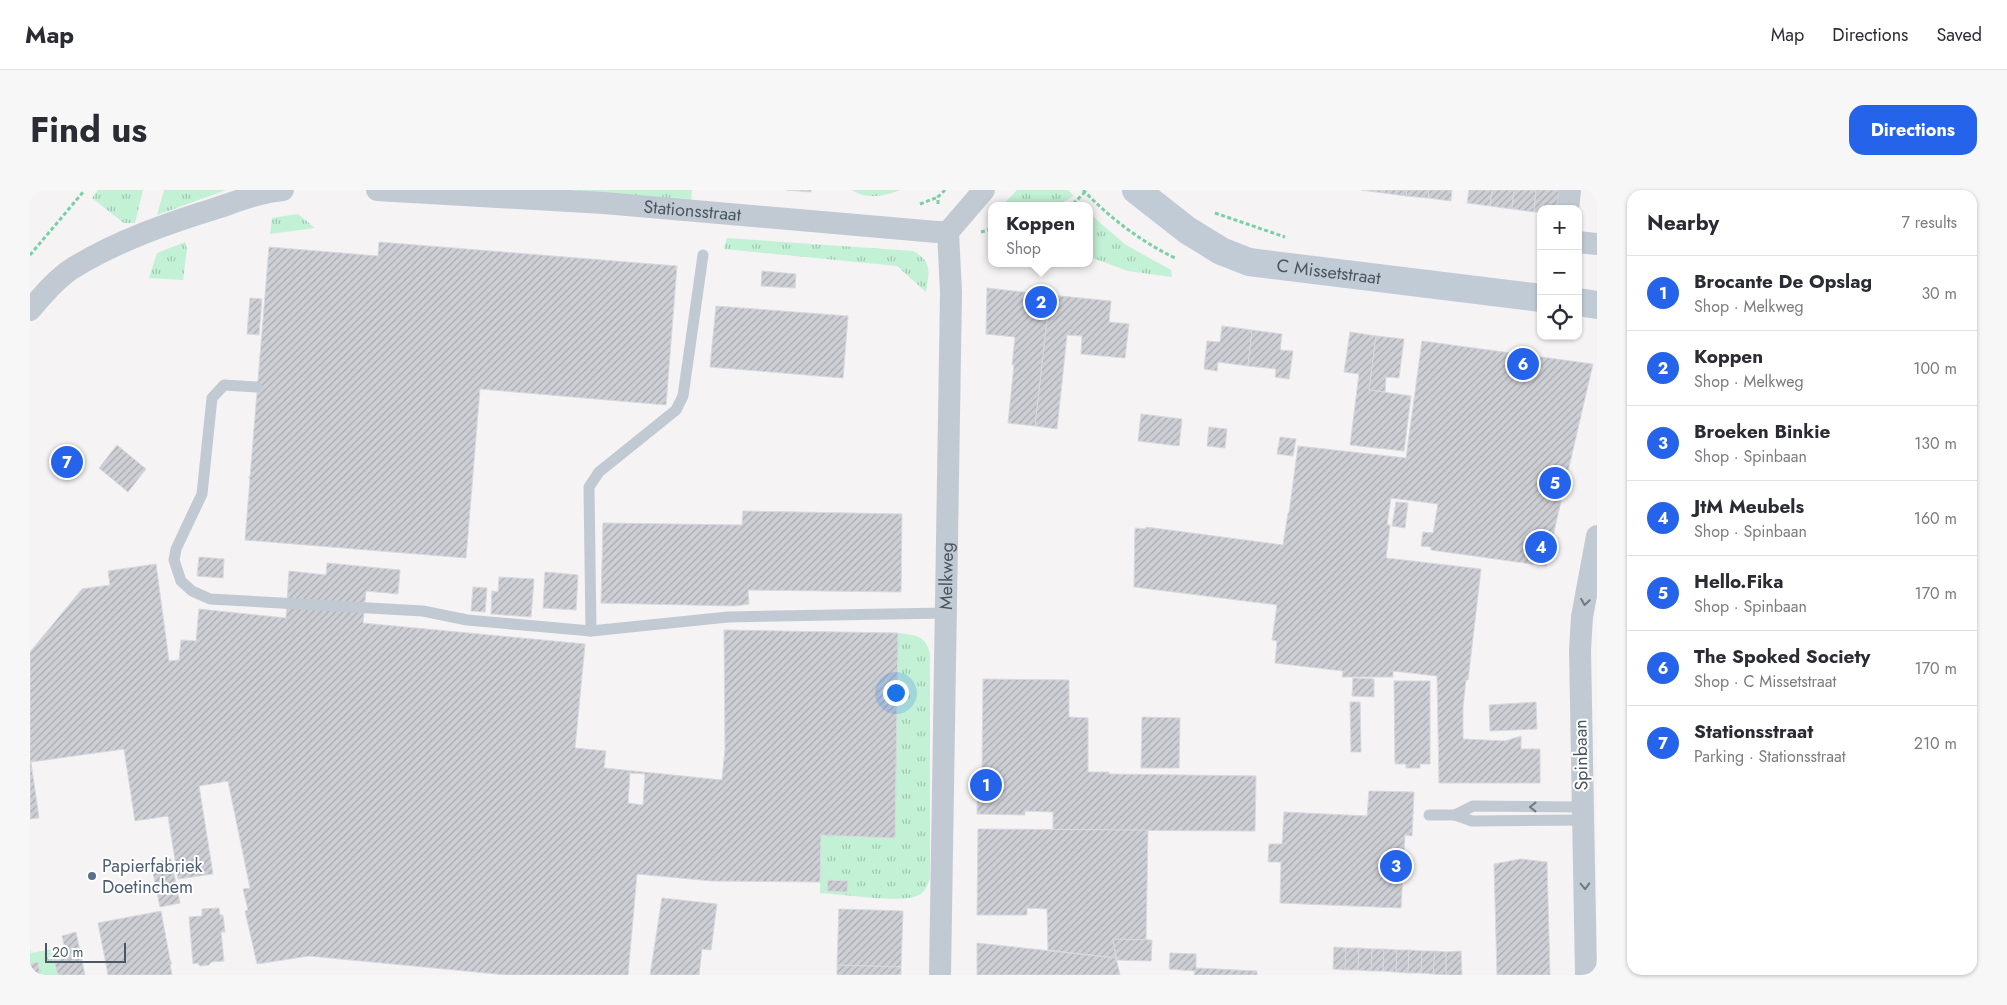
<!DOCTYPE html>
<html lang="en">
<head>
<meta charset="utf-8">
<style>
	:root { --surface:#fff; --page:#f7f7f7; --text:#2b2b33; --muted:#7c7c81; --line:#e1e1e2; --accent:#2563eb }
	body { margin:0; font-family:Jost,sans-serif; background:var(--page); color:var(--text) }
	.controls { position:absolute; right:15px; top:15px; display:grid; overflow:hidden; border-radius:10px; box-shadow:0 1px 4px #0004 }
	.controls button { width:45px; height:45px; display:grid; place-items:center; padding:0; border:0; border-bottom:1px solid var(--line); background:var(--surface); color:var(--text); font:25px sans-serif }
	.scale { position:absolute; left:15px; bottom:12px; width:81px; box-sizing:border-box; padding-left:5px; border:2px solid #4a5661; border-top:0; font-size:14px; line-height:18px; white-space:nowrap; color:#4a5661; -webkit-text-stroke:4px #fff; paint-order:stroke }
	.you { position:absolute; left:865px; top:502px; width:18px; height:18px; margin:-12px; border:4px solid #fff; border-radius:50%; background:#1a73e8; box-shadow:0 0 0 8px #1a73e833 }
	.badge { display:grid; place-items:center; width:32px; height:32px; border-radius:50%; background:var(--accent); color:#fff; font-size:16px; font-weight:700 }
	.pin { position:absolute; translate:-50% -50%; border:2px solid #fff; box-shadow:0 1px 5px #0006 }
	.popup { position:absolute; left:958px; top:12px; width:105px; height:65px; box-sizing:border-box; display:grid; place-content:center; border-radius:10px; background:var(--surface); filter:drop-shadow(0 1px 4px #0005); font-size:16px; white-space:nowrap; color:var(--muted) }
	.popup b { font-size:19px; color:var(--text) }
	.popup::after { content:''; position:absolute; left:50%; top:100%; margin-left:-10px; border:10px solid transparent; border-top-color:var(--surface) }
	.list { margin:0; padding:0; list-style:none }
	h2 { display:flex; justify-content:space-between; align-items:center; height:65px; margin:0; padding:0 20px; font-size:21px }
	h2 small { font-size:16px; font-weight:400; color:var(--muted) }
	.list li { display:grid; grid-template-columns:32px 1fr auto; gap:15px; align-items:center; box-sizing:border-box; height:75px; padding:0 20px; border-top:1px solid var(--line) }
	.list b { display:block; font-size:19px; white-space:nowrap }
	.list p { margin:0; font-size:16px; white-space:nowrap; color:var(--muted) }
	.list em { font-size:16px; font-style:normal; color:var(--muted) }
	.icon { flex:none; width:28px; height:28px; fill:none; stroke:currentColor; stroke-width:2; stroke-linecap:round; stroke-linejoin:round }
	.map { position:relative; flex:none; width:1567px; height:785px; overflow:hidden; border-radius:15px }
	header { display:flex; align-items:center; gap:30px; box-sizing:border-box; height:70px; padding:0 25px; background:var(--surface); border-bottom:1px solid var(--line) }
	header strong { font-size:24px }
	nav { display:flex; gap:28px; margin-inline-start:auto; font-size:18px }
	.intro { display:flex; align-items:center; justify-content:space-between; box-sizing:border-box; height:120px; padding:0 30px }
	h1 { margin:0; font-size:35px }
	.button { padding:12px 22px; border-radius:15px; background:var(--accent); color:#fff; font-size:18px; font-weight:700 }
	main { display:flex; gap:30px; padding:0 30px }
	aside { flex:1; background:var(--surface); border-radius:15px; box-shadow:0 1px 4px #0004 }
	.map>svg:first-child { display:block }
</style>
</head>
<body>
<header>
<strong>Map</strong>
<nav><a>Map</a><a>Directions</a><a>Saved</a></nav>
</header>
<div class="intro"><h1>Find us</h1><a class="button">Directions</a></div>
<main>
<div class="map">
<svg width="1567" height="785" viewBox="0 0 1567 785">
	<defs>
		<pattern id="grass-tufts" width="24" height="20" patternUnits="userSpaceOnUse" patternTransform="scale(1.25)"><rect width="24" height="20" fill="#c3f1d5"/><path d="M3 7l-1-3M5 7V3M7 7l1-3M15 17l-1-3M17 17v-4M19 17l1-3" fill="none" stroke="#a0c6b0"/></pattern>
		<pattern id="building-hatch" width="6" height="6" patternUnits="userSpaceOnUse" patternTransform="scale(1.25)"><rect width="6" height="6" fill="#cdcfd5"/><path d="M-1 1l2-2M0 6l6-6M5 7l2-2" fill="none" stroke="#a8abb0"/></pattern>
	</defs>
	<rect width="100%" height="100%" fill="#f5f3f3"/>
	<g fill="url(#grass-tufts)">
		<polygon points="68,0 113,0 105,33 94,33 90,30 62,8"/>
		<polygon points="134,0 196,0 127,25"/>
		<polygon points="547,0 662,0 661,12 547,2"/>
		<path d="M822,0H870C856,6 836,10 822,0Z"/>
		<polygon points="987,0 1038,0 1044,6 1026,16 972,16"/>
		<polygon points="268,24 285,38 240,44 242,28"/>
		<polygon points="1060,24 1096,55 1141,80 1142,87 1098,81 1060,67"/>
		<path d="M697,48L883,61C903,72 899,82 896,102L867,76L694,59Z"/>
		<polygon points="155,52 157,59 153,90 119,88 127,63"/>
		<path d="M868,443C885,445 896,445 900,464V689C897,696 895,702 889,705C873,714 811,704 790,703L791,645Z"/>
		<polygon points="35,757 37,768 25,770 28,785 10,785 8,773 0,774 0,758 1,763"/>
	</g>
	<g fill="url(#building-hatch)" stroke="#d7d9de" fill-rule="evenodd">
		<polygon points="756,0 781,0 781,2"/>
		<polygon points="1331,0 1355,0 1354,3"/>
		<polygon points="1355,0 1377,0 1376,6 1354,3"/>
		<polygon points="1377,0 1399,0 1398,8 1376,6"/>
		<polygon points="1399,0 1422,0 1421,11 1398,8"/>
		<polygon points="1439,0 1462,0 1460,16 1437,13"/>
		<polygon points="1462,0 1484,0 1482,19 1460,16"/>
		<polygon points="1484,0 1506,0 1504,22 1482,19"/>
		<polygon points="1506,0 1529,0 1527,19 1511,19 1511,22 1504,22"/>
		<polygon points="349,52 647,76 636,215 450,199 436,368 215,350 220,289 218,287 220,287 239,57 348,66"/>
		<polygon points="732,81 766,84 765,98 731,96"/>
		<polygon points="957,98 1020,105 1005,236 978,233 984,175 982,175 985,147 956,144"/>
		<polygon points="1020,105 1081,111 1079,132 1099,134 1095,168 1051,164 1052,146 1037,145 1027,239 1005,236"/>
		<polygon points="220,108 232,109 229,145 217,144"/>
		<polygon points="686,116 818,126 813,188 680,177"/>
		<polygon points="1192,136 1222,140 1218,176 1188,172 1187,181 1174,179 1177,151 1190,152"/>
		<polygon points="1222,140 1252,144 1250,160 1263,161 1259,189 1245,187 1246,179 1218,176"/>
		<polygon points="1320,142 1346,146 1339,200 1381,206 1374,261 1320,255 1329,184 1314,182"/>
		<polygon points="1346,146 1374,149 1369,188 1356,187 1355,202 1339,200"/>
		<polygon points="1392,151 1563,174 1516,376 1401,360 1401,357 1391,356 1393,342 1403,343 1408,314 1361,308 1357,335 1360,335 1356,368 1451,379 1438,490 1436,490 1433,517 1433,549 1475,551 1491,546 1491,559 1510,559 1510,593 1409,593 1407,486 1363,481 1363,487 1312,487 1313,481 1245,473 1247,451 1242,450 1247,415 1104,397 1105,338 1116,339 1116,337 1253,355 1258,323 1259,323 1268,256 1376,268"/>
		<polygon points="1111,224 1152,229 1149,256 1108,251"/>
		<polygon points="1179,237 1197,239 1195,258 1177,256"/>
		<polygon points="1250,247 1266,249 1263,266 1247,264"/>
		<polygon points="87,255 116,279 98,302 69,278"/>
		<polygon points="1366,312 1378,313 1375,338 1362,336"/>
		<polygon points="713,321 872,324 871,402 718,400 719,414 704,416 571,413 573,333 712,335"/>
		<polygon points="169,367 194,369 193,388 167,386"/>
		<path d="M297,373L370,380L368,404L336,401L333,433L555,454L545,558L576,561L574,578L692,590L695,558L694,440L868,443L865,648L791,645L790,692L682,691L607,684L598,785H477L279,766L227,774L215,721L218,720L213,699L220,698L198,591L169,596L183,684L148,689L138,626L105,631L94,559L1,572L9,628L0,629V462L52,399L80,395L78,381L126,374L139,471L149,470L151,450L166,451L169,419L256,428L259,381L296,385ZM600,583L615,584L613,615L598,613Z"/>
		<polygon points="515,382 548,385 546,420 513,418"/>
		<polygon points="469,387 504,389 501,427 461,424 462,401 468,402"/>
		<polygon points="443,397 457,398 455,422 441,421"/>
		<polygon points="1323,488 1344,489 1344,507 1322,506"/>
		<polygon points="953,489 1039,490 1039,527 1058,528 1058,582 1079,582 1079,584 1226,586 1225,641 1023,640 1023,622 995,621 995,625 947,624 948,580 952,580"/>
		<polygon points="1364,491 1400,491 1400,574 1390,574 1390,578 1376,578 1376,574 1365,574"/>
		<polygon points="1320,512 1330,512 1331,562 1321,562"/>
		<polygon points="1506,512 1507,539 1460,541 1459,515"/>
		<polygon points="1112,527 1150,528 1149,578 1111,578"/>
		<polygon points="1339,601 1384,602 1382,646 1375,645 1371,718 1250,713 1251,672 1238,672 1239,654 1252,654 1254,622 1337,626"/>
		<polygon points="948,639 1118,640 1116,750 1083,749 1086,768 1018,760 1017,719 997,718 997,725 947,725"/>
		<polygon points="141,669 150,713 130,717 121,673"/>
		<polygon points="1490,669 1517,672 1520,785 1467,785 1464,674"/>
		<polygon points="798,690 818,691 817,702 797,701"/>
		<polygon points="632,708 687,714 681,760 672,759 669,785 620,785"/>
		<polygon points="189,718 190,725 193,725 195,742 191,742 194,771 181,772 179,775 170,776 167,773 163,774 159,727 172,726 172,719"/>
		<polygon points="809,719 873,721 871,777 807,775"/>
		<polygon points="131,721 140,770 142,774 140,774 142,785 78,785 68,733"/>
		<polygon points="46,742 55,785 28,785 24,770 37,768 32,746"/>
		<polygon points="1083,749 1122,750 1121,771 1087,770"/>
		<polygon points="947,753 1086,768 1090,785 947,785"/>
		<polygon points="1304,757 1316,758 1315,780 1303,779"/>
		<polygon points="1316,758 1329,758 1328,780 1315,780"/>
		<polygon points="1329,758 1342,759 1341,781 1328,780"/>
		<polygon points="1342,759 1354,759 1353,781 1341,781"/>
		<polygon points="1354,759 1367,760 1366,782 1353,781"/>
		<polygon points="1367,760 1379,760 1378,783 1366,782"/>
		<polygon points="1379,760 1392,761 1391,783 1378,783"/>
		<polygon points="1392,761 1405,761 1403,784 1391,783"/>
		<polygon points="1405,761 1416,762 1416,785 1403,784"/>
		<polygon points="1431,761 1432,785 1416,785 1416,762"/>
		<polygon points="1140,763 1166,764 1166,778 1227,781 1227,785 1164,785 1165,781 1139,779"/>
		<polygon points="8,772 10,785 0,785 0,774"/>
		<polygon points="807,775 871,777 871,785 807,785"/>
	</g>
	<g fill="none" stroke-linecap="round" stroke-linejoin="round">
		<g stroke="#7ad0a6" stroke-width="3" stroke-dasharray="4 2.5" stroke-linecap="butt">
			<path d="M1053,0C1080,28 1110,51 1145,68"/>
			<polyline points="890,14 908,7"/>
			<polyline points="908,14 908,7 915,0"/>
			<polyline points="1037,16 1043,14 1057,0"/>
			<polyline points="1185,23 1255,47"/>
			<polyline points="951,42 962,39"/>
			<polyline points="0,65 54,1"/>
		</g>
		<g stroke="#c1cad2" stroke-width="11">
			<polyline points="227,197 194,195 182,208 172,304 146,359 144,370 151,391 162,401 180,409 393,421 437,430 561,441 698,427 915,423"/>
			<polyline points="561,441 559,297 569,282 646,220 653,206 673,65"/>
			<polyline points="1552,617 1443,616 1425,625 1442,631 1552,630"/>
			<polyline points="1399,625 1425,625"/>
		</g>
		<g stroke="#c1cad2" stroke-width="22">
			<path id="s1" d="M347,0L574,13L907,42H918"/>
			<polyline points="1538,19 1540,0"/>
			<polyline points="1548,52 1567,54"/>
			<path d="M0,120C13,105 26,89 43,78C87,51 138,33 187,18C208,11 230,2 253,0"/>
			<path id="s2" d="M910,785L921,102L918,42L954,0"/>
			<polyline points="1556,785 1550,460 1552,427 1567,346"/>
		</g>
		<g stroke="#c1cbd6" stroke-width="28">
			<path id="s3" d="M1106,0L1157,40L1191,61L1219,72L1511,108"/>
			<polyline points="1548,112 1567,115"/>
		</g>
	</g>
	<defs><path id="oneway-chevron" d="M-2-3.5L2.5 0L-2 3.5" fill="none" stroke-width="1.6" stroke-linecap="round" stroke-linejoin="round" transform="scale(1.25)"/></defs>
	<g stroke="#6e7983">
		<use href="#oneway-chevron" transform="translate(1555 412) rotate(99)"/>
		<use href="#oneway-chevron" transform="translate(1503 617) rotate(-180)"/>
		<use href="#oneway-chevron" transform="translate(1555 696) rotate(88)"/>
	</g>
	<circle fill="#5c6f8a" stroke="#fff" stroke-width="2" cx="62" cy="686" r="5"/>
	<g text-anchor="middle" stroke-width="4" stroke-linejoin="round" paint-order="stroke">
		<g font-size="18" fill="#4a5661" stroke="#fff">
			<text dy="6" stroke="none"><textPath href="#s1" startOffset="316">Stationsstraat</textPath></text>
			<text dy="6" stroke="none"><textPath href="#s3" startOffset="215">C Missetstraat</textPath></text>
			<text dy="6" stroke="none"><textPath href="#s2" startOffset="399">Melkweg</textPath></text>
			<text transform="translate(1551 565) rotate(-91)" y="6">Spinbaan</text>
		</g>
		<g font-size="18" fill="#4e5e75" stroke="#fff" text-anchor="start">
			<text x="72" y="682">Papierfabriek<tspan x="72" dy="21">Doetinchem</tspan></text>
		</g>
	</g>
</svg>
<div class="controls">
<button>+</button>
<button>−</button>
<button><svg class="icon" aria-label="locate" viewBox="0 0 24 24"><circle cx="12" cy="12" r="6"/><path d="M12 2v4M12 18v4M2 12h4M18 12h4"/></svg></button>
</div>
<div class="scale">20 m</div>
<div class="you"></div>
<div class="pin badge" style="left:956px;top:595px">1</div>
<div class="pin badge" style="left:1011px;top:112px">2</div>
<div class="popup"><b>Koppen</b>Shop</div>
<div class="pin badge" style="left:1366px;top:676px">3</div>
<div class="pin badge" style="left:1511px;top:357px">4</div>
<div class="pin badge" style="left:1525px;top:293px">5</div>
<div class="pin badge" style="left:1493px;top:174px">6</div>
<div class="pin badge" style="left:37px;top:272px">7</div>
</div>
<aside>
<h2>Nearby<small>7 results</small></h2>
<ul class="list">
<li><span class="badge">1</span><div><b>Brocante De Opslag</b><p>Shop · Melkweg</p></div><em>30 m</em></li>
<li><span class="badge">2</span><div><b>Koppen</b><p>Shop · Melkweg</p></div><em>100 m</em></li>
<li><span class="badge">3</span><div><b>Broeken Binkie</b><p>Shop · Spinbaan</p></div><em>130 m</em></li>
<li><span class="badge">4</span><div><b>JtM Meubels</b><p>Shop · Spinbaan</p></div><em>160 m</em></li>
<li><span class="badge">5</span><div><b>Hello.Fika</b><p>Shop · Spinbaan</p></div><em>170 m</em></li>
<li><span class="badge">6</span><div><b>The Spoked Society</b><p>Shop · C Missetstraat</p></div><em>170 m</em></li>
<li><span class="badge">7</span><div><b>Stationsstraat</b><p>Parking · Stationsstraat</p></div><em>210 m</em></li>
</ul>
</aside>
</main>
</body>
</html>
